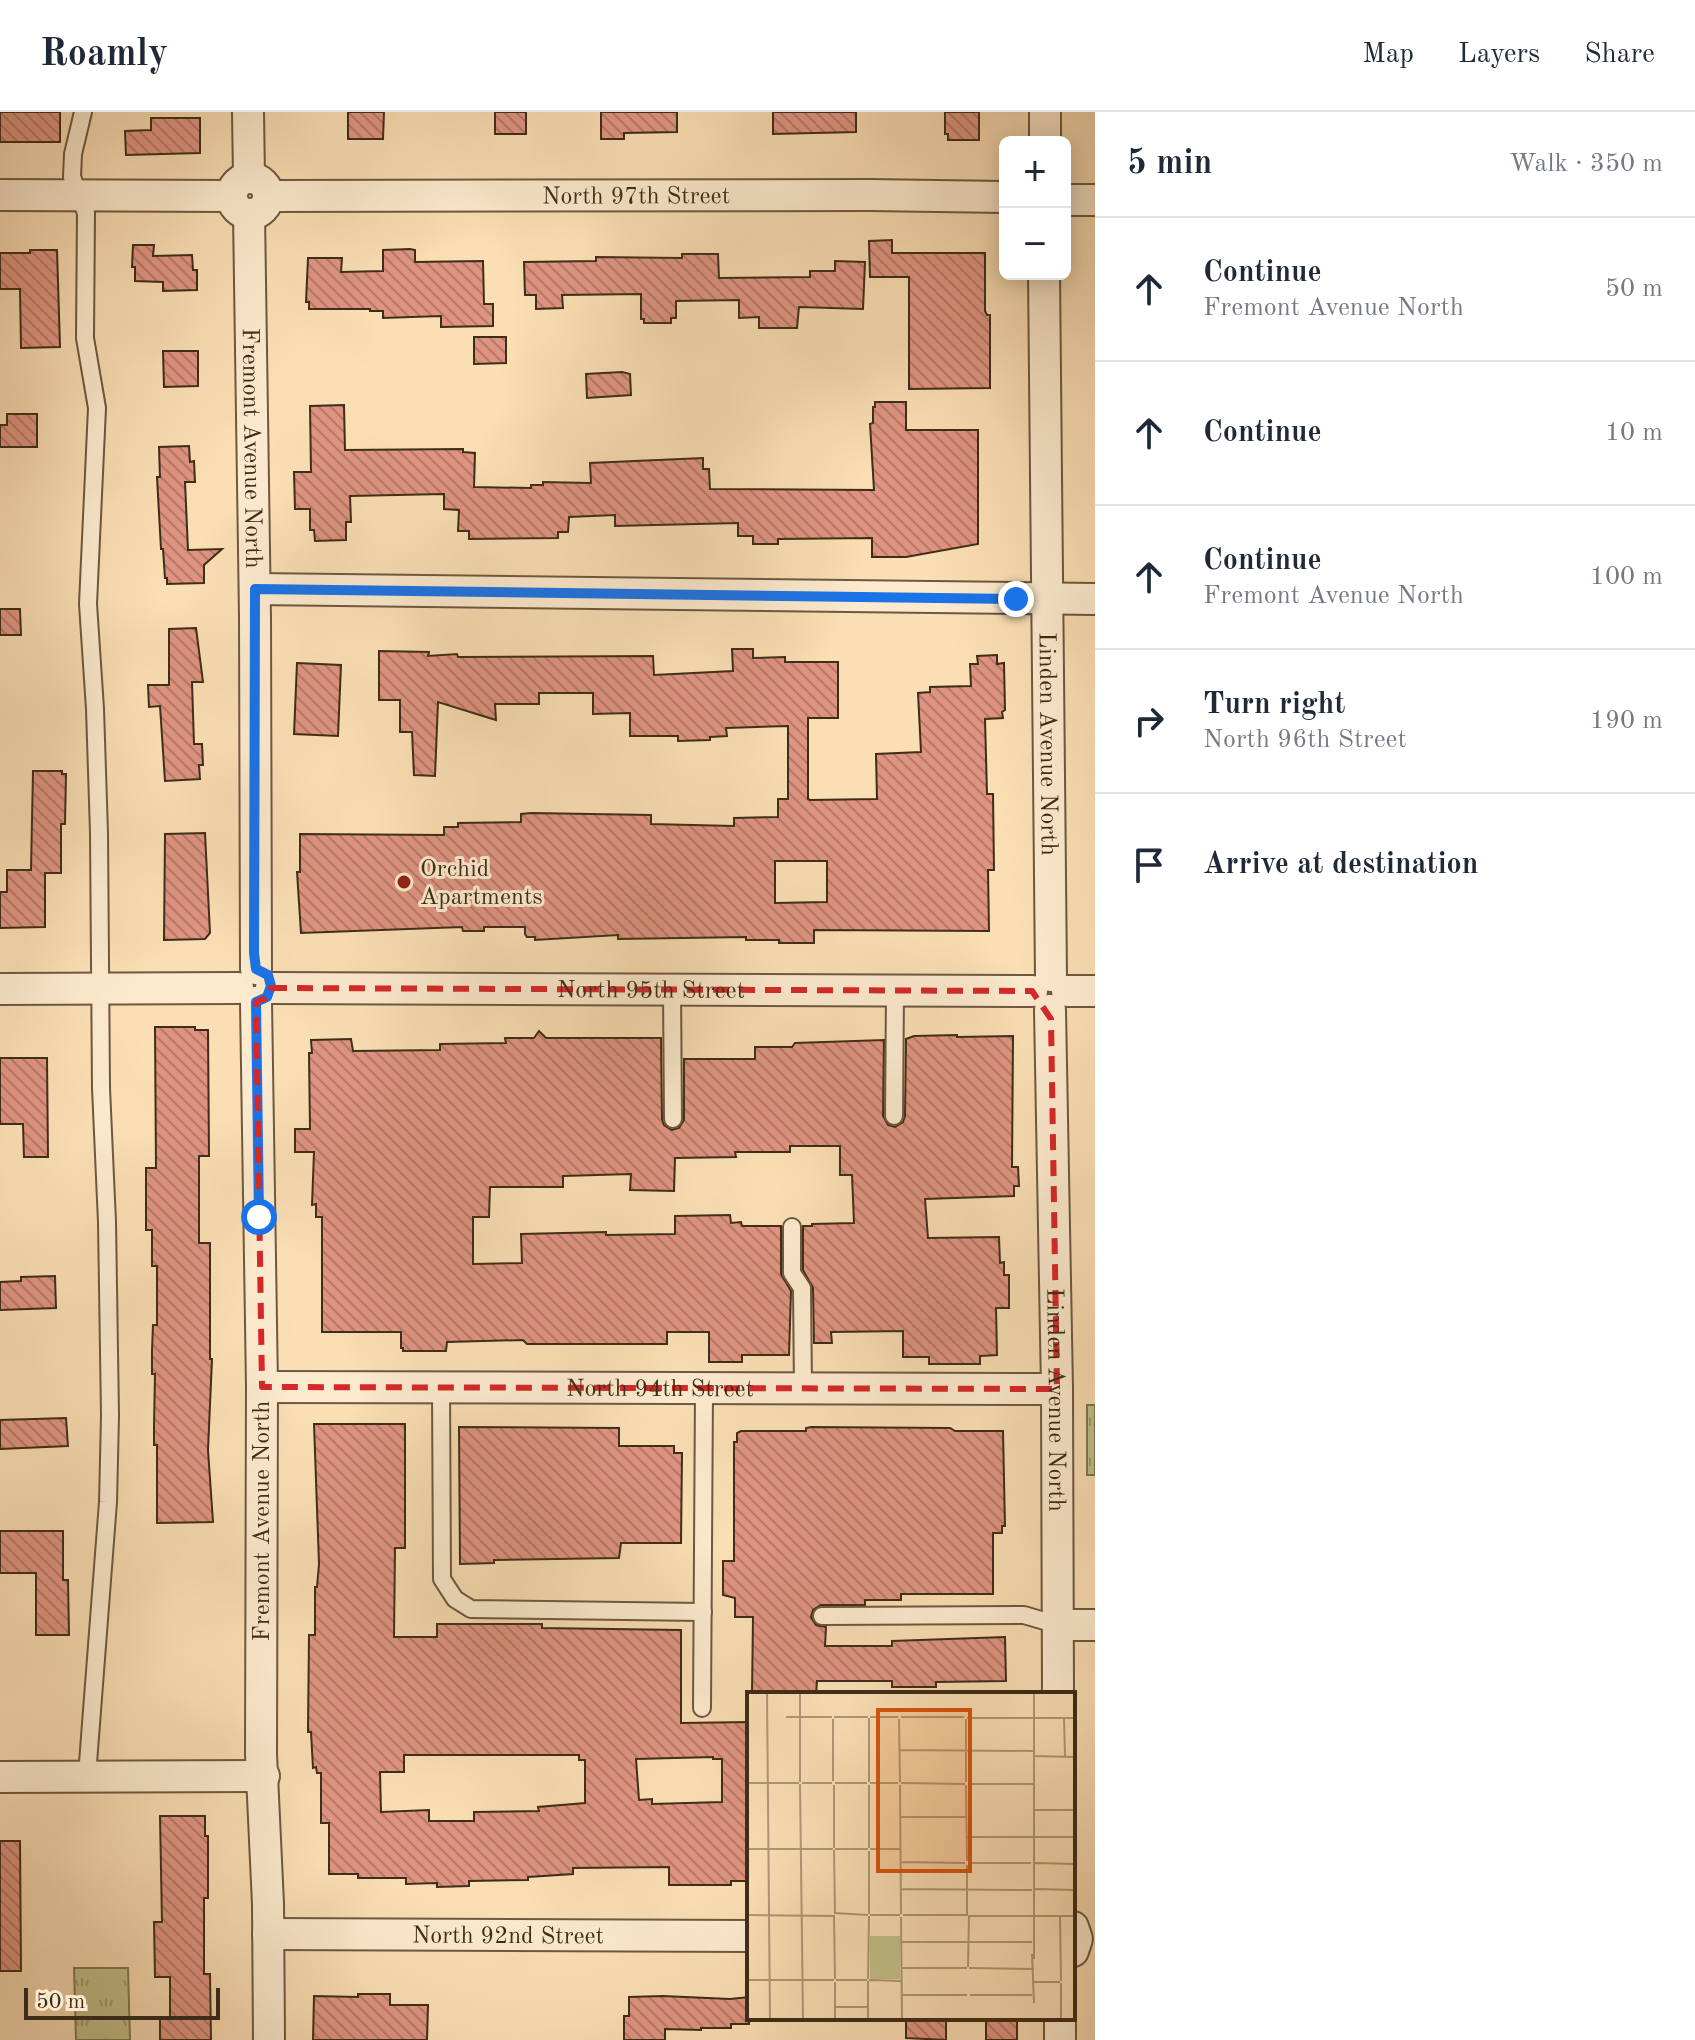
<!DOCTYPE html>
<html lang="en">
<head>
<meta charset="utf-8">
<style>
	:root { --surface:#fff; --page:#f6f6f7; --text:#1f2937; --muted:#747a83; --line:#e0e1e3 }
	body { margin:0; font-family:"Old Standard TT",serif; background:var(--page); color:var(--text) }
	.controls { position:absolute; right:24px; top:24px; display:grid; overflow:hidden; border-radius:12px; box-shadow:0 4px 20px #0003 }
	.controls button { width:72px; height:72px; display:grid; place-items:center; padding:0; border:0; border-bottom:2px solid var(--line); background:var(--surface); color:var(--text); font:40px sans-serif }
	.scale { position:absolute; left:24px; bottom:20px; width:196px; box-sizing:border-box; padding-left:8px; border:4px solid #3f2c19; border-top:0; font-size:22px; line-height:28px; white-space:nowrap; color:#3f2c19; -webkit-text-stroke:6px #fceace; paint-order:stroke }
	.stop { position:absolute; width:24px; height:24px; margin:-18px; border:6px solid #1a73e8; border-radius:50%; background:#fff }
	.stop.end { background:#1a73e8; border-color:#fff; box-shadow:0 2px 8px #0008 }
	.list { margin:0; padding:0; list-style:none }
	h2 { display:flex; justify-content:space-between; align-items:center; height:104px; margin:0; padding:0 32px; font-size:34px }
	h2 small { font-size:26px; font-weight:400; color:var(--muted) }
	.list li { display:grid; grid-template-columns:52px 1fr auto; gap:24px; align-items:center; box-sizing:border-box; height:144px; padding:0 32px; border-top:2px solid var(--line) }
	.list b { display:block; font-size:30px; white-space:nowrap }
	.list p { margin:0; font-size:26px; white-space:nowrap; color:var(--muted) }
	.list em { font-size:26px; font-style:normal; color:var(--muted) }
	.icon { flex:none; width:44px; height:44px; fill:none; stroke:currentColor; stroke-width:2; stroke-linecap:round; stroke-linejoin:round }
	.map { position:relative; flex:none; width:1095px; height:1928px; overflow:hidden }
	header { display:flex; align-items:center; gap:48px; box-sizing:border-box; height:112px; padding:0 40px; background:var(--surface); border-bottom:2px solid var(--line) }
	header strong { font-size:38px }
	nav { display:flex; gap:44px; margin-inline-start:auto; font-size:28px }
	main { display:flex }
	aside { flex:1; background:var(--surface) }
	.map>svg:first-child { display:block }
</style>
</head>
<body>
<header>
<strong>Roamly</strong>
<nav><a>Map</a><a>Layers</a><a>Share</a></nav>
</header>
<main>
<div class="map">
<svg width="1095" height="1928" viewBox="0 0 1095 1928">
	<defs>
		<pattern id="grass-tufts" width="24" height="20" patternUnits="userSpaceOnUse" patternTransform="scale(2)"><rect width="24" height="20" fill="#c2c08a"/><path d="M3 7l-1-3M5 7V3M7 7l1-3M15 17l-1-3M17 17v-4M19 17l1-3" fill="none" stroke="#9f9c70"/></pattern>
		<pattern id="building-back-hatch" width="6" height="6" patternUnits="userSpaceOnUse" patternTransform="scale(2)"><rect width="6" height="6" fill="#df9481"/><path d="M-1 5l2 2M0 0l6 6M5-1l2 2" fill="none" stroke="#b67969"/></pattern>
	</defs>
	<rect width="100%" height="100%" fill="#fadeb4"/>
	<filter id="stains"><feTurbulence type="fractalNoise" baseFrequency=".0025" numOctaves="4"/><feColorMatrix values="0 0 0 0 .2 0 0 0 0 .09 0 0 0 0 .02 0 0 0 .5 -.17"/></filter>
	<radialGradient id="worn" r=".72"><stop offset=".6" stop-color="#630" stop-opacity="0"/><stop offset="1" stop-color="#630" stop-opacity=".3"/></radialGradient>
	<g fill="url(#grass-tufts)" stroke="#807652" stroke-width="2">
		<rect x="1087" y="1293" width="8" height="70"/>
		<polygon points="74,1856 128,1856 130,1928 76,1928"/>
	</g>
	<g fill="url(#building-back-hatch)" stroke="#3f2c19" stroke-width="2" fill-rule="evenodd">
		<rect x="0" y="0" width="60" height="30"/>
		<polygon points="348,0 384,0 383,27 348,27"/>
		<rect x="495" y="0" width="31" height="22"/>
		<polygon points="601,0 677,0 677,20 624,21 624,27 601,27"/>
		<polygon points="773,0 856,0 856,20 773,22"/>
		<polygon points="945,0 979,0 979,28 948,28 948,22 945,22"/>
		<polygon points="151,6 200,6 200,41 126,43 125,19 151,18"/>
		<polygon points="892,128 892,141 985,141 985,199 987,203 990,203 990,276 909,277 909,165 870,165 869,129"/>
		<polygon points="133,133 154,133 153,144 192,143 193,158 197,158 197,178 163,179 163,170 135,169 135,155 132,155"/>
		<polygon points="410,137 415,138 415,150 483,149 484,192 493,192 493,214 441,215 441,204 383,206 383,199 370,199 370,197 309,197 309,190 306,190 308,146 342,146 341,160 383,159 383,138"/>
		<polygon points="30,138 57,138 60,235 21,236 20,177 0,177 0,141 30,141"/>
		<polygon points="682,142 718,142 719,166 810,165 810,159 835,159 835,149 865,150 863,197 799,195 797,216 759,216 759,205 739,206 739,188 676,189 676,206 671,206 671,211 644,211 644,207 641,207 641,182 562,183 563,196 536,197 536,183 525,183 524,150 596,149 596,145 682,146"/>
		<polygon points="474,225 506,225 506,251 474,252"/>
		<polygon points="163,239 198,239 198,274 164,275"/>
		<polygon points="622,260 630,262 631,283 587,286 586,262"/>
		<polygon points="875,290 906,290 906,318 978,318 978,432 906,445 872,445 872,426 778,427 778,432 753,432 753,424 738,424 738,411 615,414 615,403 569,405 568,420 558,420 558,426 469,427 469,419 458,419 459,398 444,397 444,382 350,384 351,410 346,410 346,428 315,429 314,418 310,418 310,397 295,397 294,360 311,360 310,294 344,293 345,338 463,337 463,340 475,341 474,375 531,376 531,373 543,373 543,370 591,371 590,351 703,346 703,357 709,357 710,377 874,378 870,312 873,311 873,295 875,295"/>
		<polygon points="7,302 37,302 37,335 0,335 0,313 7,313"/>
		<polygon points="189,334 190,350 194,349 195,370 185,370 188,438 222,437 204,453 204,471 167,472 167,466 165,466 163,437 161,437 157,365 160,365 159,335"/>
		<polygon points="0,497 20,497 21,523 0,523"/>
		<polygon points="196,516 203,570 192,570 194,632 202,632 203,653 199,653 200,667 165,669 160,594 149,595 148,573 169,573 169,517"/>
		<path d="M732,537H753V546L785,545V550H838V606H808V687L810,688L877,687L876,642L921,640L918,581L930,580V575L971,574L970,552H978L977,544L997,543V552L1004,551L1005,598L1002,600L1003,606L985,607L987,682H993L994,758H988L989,819L814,818V831H779V828H746V825L618,827V823L535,828V825H527L525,822V815H484V819H463L462,815L301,821L297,760H300V722L444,723V715H458V711L521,710V702L531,701L651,703V712L734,714V706L778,705V687H788V614L726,616L727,624L710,625V628L678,629V624H630V601L593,602V581H539V592H495L496,608L438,590L435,664L414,663L412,620H400V588H379V539L429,540L428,544L457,542L458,545L653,544L654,563L733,559ZM775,749H827V790L775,791Z"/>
		<polygon points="297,551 341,553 338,624 294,622"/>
		<polygon points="33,659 62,659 62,662 66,662 65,712 61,712 61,761 45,761 45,815 0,816 0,780 7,780 7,758 31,758"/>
		<polygon points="205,721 210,821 205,827 164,828 165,722"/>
		<polygon points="155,915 195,915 195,918 208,918 209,1044 199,1044 199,1131 210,1131 210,1247 212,1247 208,1338 213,1410 157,1411 157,1333 154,1333 154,1313 155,1262 152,1262 152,1239 153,1213 157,1213 157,1154 152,1154 152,1118 146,1118 146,1056 156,1056"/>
		<polygon points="539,919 546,926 661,926 662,1007 664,1013 672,1018 679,1016 684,1008 684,947 755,947 755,935 792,935 795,931 884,928 883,1004 888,1013 895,1015 903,1010 905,1004 906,927 914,924 957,923 957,925 1013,924 1012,1055 1018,1055 1019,1074 1014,1074 1014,1084 925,1087 928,1126 999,1125 1000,1151 1004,1150 1004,1163 1009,1163 1009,1196 996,1196 997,1243 980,1244 980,1252 929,1252 929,1245 903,1245 903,1219 831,1220 832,1231 814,1231 813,1176 803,1158 803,1114 812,1114 812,1112 854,1111 852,1063 840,1063 840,1034 790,1034 790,1040 735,1040 736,1045 675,1046 674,1079 630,1078 631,1062 563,1064 563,1075 490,1075 489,1105 473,1105 473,1152 522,1151 521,1122 606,1120 606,1123 675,1122 675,1104 730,1103 731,1111 741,1110 742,1114 781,1114 781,1162 791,1179 789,1243 742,1243 742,1250 709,1250 709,1220 667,1220 667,1232 527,1232 523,1228 447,1230 446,1239 403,1239 403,1236 401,1236 401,1220 322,1220 322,1105 316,1105 316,1092 312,1093 314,1040 295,1040 295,1017 310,1017 309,941 312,941 311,928 351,927 353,939 440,938 440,932 506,931 505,926 534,926"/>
		<polygon points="0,946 47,946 48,1045 24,1045 23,1012 0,1012"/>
		<polygon points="55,1164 56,1196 0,1198 0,1170 21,1169 21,1165"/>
		<polygon points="66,1306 68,1334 0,1337 0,1308"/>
		<path d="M314,1312H405V1436H395L394,1525H437V1512H542V1516L681,1518V1611L749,1610V1769H731V1773H669V1755L573,1756V1762L528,1765V1768L469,1769V1774L437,1775V1771L406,1772V1766H358V1762H329V1711H321V1661H317L316,1655L313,1656L311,1620H308L309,1523H315V1475H317L319,1452ZM404,1643H579V1648H585V1691L538,1695L539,1699L474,1700V1709H429V1698L381,1700L380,1660H404ZM713,1645V1647H722V1690L652,1692V1687L639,1688L636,1647Z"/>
		<polygon points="459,1315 619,1316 619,1334 674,1334 674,1341 682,1341 681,1431 621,1431 619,1446 494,1448 494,1451 460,1452"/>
		<polygon points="811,1315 950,1316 955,1319 1003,1319 1005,1414 1002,1414 1002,1421 993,1421 993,1482 901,1482 901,1488 865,1488 865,1493 821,1493 813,1498 811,1505 816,1513 826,1515 825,1534 892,1534 892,1529 1005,1525 1006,1569 936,1570 936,1575 892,1575 892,1569 817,1569 816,1582 752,1582 753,1505 735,1505 735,1486 723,1483 723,1449 734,1449 734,1330 737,1330 737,1321 741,1319 806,1319 806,1316"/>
		<polygon points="0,1419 63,1419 63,1468 68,1468 69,1523 36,1523 36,1461 0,1461"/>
		<polygon points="160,1704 205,1704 205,1724 208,1724 208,1786 204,1786 204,1862 210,1862 211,1928 160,1928 160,1905 170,1905 170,1865 155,1865 154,1810 162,1810"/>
		<polygon points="0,1729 20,1729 21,1859 0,1859"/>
		<polygon points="358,1882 390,1882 390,1893 428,1893 427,1928 313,1928 314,1884 358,1885"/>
		<polygon points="663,1884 730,1887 749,1885 749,1912 731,1912 731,1916 701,1916 701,1918 665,1917 665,1928 624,1928 624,1904 629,1904 629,1885"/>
		<polygon points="906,1906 946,1906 946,1928 906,1926"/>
		<rect x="986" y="1906" width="31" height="22"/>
	</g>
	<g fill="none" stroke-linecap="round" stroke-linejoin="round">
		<defs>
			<g id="service">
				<polyline points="83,0 73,42 72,65 86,101 85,226 97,296 88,492 95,597 99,721 101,976 107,1110 110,1303 108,1390 87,1664"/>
				<polyline points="672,877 673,1007"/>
				<polyline points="894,1004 895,878"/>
				<polyline points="792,1115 792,1161 802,1176 803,1278"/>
				<polyline points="441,1275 442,1467 455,1487 471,1497 703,1500"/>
				<polyline points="822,1504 1024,1503 1058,1513"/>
				<polyline points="702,1596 704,1278"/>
			</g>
			<g id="minor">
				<polyline points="248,0 249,66"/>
				<polyline points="1045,0 1045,30"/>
				<circle cx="250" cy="84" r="18"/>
				<polyline points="0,83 232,84"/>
				<path id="s1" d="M268,84L869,83L1005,85"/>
				<polyline points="1065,88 1095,88"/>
				<path id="s2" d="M249,102L255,505L256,857"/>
				<path id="s3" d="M1044,162L1051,864"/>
				<polyline points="255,477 1095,487"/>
				<path id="s4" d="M271,876L1032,879"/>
				<polyline points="0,877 238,876"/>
				<polyline points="1067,879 1095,879"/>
				<polyline points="256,890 262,1275 261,1642 268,1792 269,1928"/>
				<path id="s5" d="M1050,898L1057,1277L1058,1582"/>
				<path id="s6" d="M262,1275L1057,1277"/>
				<polyline points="1058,1513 1095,1513"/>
				<polyline points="0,1665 264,1664"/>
				<polyline points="1073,1815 1077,1827 1073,1839"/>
				<path id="s7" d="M268,1822L749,1824"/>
				<polyline points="1060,1906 1060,1928"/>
			</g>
		</defs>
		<use href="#service" stroke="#6e5840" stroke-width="20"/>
		<use href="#minor" stroke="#6e5840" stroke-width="34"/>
		<use href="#service" stroke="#fceace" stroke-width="16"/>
		<use href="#minor" stroke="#fceace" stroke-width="30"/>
	</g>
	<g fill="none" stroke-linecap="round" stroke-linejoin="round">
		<polyline stroke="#1a73e8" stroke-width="10" points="259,1105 256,890 267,885 271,874 268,863 256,857 254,841 255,477 1016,487"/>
	</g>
	<path fill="none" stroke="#d62828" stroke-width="6" stroke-dasharray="16 10" stroke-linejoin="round" d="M271,876L1032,879L1051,907L1057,1277L262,1275L256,890L269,885Z"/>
	<circle fill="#8f2418" stroke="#fceace" stroke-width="3" cx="404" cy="770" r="8"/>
	<g text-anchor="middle" stroke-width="6" stroke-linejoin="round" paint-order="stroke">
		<g font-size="24" fill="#3f2c19" stroke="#fceace">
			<text dy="8" stroke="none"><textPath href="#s1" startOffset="368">North 97th Street</textPath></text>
			<text dy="8" stroke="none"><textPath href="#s2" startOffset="234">Fremont Avenue North</textPath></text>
			<text dy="8" stroke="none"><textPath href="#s3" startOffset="470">Linden Avenue North</textPath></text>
			<text dy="8" stroke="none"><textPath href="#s4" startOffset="380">North 95th Street</textPath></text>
			<text dy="8" stroke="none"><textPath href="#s6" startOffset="398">North 94th Street</textPath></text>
			<text dy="8" stroke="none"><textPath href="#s5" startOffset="390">Linden Avenue North</textPath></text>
			<text transform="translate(261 1409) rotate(-90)" y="8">Fremont Avenue North</text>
			<text dy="8" stroke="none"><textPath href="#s7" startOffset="240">North 92nd Street</textPath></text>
		</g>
		<g font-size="24" fill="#3f2c19" stroke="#fceace" text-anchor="start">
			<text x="420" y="764">Orchid<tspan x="420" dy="28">Apartments</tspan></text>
		</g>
	</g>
	<g transform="translate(747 1580)">
		<rect width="328" height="328" fill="#fadeb4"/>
		<path d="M123,244H153V287H123Z" fill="#c2c08a"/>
		<path fill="none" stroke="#af9776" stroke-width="2" d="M20,0L23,328M53,0V90M287,0V267M39,25H85M87,25H121M123,25H151M154,25H217M220,26H328M317,26L318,65M86,27V89M152,27L153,90M219,27V90M153,58L286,59M286,64L328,65M122,90V26M0,91H52M55,91H85M88,91H120M123,91H151M154,91L218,92M53,92L56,328M221,92H286M87,93V156M122,93V156M153,93L154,222M219,93L220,169M286,118H328M153,125H220M220,145H328M0,157H86M88,157H121M123,157H153M87,158L88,221L121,223M154,170L218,171M221,171H284M288,171L328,172M154,197L285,198M288,197L328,198M122,222V159M0,223L87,224L88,287M123,223H153M156,223H220V173M313,224L314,289M154,225L155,328M155,250H285M285,262L287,311M221,275L222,224H328M155,276H220M222,276L287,277M121,287L122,224M0,288H87M89,288H120M122,288L155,289M121,289V328M88,290V328M287,290H313M155,303H220M223,303H285M88,315H121M314,328V291"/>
		<path fill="#d7540d" fill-opacity="0.15" stroke="#d7540d" stroke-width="4" d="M131,18H223V179H131Z"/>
		<rect width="328" height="328" fill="none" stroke="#3f2c19" stroke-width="4"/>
	</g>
	<rect width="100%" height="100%" filter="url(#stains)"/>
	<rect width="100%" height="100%" fill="url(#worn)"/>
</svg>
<div class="controls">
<button>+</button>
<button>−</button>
</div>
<div class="scale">50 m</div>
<div class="stop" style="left:259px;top:1105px"></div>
<div class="stop end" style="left:1016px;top:487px"></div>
</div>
<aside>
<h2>5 min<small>Walk · 350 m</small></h2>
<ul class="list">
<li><svg class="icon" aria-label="ahead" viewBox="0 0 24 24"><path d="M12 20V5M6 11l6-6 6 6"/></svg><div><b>Continue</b><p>Fremont Avenue North</p></div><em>50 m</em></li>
<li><svg class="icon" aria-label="ahead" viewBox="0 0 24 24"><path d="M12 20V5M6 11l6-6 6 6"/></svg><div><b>Continue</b></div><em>10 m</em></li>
<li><svg class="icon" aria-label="ahead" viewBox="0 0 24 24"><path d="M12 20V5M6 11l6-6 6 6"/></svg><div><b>Continue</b><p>Fremont Avenue North</p></div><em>100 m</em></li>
<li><svg class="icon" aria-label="right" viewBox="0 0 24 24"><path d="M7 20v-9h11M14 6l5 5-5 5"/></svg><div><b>Turn right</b><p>North 96th Street</p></div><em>190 m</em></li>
<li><svg class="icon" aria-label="arrive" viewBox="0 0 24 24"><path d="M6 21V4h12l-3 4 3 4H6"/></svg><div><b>Arrive at destination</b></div></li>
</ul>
</aside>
</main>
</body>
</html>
